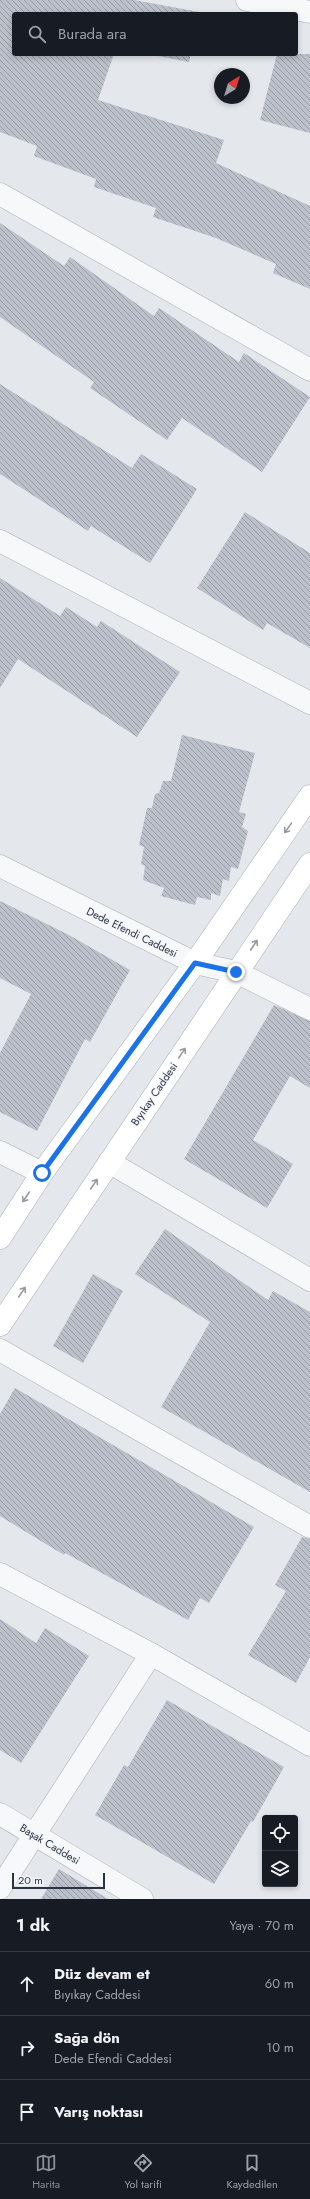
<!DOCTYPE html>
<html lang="tr">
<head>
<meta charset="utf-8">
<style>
	:root { --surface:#171b24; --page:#20242c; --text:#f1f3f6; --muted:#9ea1a6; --line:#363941; --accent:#8c9099 }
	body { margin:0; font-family:Jost,sans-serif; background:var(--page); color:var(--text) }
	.controls { position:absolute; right:12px; bottom:12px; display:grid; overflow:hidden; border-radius:4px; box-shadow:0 2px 6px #0003 }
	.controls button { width:36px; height:36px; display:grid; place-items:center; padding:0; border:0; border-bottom:1px solid var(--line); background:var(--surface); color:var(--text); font:20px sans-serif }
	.compass { position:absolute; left:214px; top:68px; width:36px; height:36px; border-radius:50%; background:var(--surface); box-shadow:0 2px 6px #0003; rotate:38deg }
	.scale { position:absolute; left:12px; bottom:10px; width:93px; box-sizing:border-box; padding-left:4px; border:2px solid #2b3445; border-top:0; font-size:11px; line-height:14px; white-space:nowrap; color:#2b3445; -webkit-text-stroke:3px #f4f6f9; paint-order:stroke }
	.stop { position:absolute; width:12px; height:12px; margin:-9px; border:3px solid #1a73e8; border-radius:50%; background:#fff }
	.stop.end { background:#1a73e8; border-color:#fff; box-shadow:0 1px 4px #0008 }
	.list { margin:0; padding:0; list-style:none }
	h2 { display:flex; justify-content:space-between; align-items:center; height:52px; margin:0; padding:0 16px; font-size:17px }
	h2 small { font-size:13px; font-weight:400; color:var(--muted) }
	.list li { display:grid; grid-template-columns:26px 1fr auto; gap:12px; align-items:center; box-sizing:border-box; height:64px; padding:0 16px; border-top:1px solid var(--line) }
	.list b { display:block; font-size:15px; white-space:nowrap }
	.list p { margin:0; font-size:13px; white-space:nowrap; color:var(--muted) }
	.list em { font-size:13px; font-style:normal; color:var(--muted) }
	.icon { flex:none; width:22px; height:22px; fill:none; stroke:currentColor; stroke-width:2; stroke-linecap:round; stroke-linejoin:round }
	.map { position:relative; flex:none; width:310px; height:1899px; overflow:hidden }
	.search { position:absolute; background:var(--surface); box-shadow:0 2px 6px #0003; left:12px; right:12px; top:12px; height:44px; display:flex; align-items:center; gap:10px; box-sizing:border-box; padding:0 14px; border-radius:4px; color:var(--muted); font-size:15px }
	.sheet { height:244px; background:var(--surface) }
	nav { display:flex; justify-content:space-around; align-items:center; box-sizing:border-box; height:56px; border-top:1px solid var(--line); background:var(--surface); font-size:11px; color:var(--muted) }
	nav a { display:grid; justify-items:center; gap:2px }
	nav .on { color:var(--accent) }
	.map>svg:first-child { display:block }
</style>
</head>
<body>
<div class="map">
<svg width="310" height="1899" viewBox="0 0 310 1899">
	<defs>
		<pattern id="building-back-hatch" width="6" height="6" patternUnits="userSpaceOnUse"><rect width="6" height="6" fill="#bbc0ca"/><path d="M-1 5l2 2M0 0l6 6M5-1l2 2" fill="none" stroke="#989da6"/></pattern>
	</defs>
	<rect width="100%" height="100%" fill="#e4e7ec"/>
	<g fill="url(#building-back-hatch)">
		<polygon points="0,0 134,0 199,12 199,14 14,14 14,54 114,54 98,100 224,140 216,163 310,206 310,289 273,273 276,264 216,238 153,217 156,208 94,187 96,179 34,156 37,146 0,132"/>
		<polygon points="148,54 191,54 189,62"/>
		<polygon points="277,54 310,54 310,133 260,120"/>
		<polygon points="0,223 64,266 70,257 154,316 159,308 239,362 244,353 310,397 262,472 182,418 167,440 90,388 94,382 0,317"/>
		<polygon points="0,384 132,468 141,454 197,489 150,563 91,526 88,531 0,474"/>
		<polygon points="245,512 310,553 310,648 267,623 263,630 197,588"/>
		<polygon points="0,578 60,616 66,607 97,627 101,621 180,672 137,737 18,659 0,688"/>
		<polygon points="182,735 255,753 239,812 246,814 242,827 248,831 238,869 231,867 229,881 223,879 220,896 211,893 211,900 197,897 195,905 161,896 164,888 143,880 145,866 141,864 144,847 139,845 147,808 152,808 155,794 159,793 163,781 171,781"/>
		<polygon points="0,901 69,935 130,970 90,1042 85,1039 37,1131 0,1112 0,1053 31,994 0,978"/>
		<polygon points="274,1005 310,1021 310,1088 290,1076 253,1140 293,1164 267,1208 184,1159"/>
		<polygon points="165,1229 268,1300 273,1291 310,1312 310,1492 161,1407 210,1322 135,1274"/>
		<polygon points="93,1274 123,1291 83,1363 53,1346"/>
		<polygon points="15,1388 254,1527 209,1603 200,1598 188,1620 65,1553 64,1555 0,1516 0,1414"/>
		<polygon points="302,1537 310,1539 310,1657 296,1683 248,1655 286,1591 275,1585"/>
		<polygon points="0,1619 36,1643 45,1628 89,1656 21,1763 0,1750"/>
		<polygon points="167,1700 284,1767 253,1822 251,1821 214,1884 95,1815 124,1765 128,1767"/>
		<polygon points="59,1869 108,1899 41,1899"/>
	</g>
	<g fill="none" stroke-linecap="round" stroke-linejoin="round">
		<defs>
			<g id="street">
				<polyline points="247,0 310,12"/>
				<polyline points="0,194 310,370"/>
				<polyline points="0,541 310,703"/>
				<polyline points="0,866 195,963 236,972 310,1009"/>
				<polyline points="0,1152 42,1173"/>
				<polyline points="109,1162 310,1280"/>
				<polyline points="0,1350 310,1527"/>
				<polyline points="0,1574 151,1654 310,1745"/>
				<polyline points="0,1814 142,1899"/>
				<polyline points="0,1888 151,1654"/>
			</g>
			<g id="secondary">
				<polyline points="0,1238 42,1173 195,963 310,796"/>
				<polyline points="0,1325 310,864"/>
			</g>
		</defs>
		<use href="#street" stroke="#a9aeb7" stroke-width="23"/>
		<use href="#secondary" stroke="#a9aeb7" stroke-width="23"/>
		<use href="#street" stroke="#f7f8fa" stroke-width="22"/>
		<use href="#secondary" stroke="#fff" stroke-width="22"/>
	</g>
	<defs><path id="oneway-shaft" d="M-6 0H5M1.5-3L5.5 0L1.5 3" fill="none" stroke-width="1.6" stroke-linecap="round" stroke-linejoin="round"/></defs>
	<g stroke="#959aa2">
		<use href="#oneway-shaft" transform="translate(288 828) rotate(125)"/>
		<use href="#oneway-shaft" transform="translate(254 945) rotate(-56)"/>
		<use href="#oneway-shaft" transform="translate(182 1053) rotate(-56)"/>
		<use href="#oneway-shaft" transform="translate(94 1184) rotate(-56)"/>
		<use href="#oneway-shaft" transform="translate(26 1197) rotate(123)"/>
		<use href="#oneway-shaft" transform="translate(22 1292) rotate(-56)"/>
	</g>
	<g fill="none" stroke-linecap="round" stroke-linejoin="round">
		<polyline stroke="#1a73e8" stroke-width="5" points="42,1173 195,963 236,972"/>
	</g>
	<g text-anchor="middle" stroke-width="3" stroke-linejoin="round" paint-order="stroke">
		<g font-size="11" fill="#2b3445" stroke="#f4f6f9">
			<text transform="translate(132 932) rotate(26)" y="4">Dede Efendi Caddesi</text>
			<text transform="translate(154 1094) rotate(-56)" y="4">Bıyıkay Caddesi</text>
			<text transform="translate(50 1844) rotate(31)" y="4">Başak Caddesi</text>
		</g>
	</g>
</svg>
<div class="controls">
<button><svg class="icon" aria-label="locate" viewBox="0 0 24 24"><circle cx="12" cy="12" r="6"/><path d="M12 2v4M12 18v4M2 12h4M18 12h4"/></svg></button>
<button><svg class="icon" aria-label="layers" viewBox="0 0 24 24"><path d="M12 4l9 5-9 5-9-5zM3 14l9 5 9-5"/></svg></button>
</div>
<svg class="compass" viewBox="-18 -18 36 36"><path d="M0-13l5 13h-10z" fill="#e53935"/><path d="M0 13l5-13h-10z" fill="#9ea1a6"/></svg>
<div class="scale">20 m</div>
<div class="stop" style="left:42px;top:1173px"></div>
<div class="stop end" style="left:236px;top:972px"></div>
<div class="search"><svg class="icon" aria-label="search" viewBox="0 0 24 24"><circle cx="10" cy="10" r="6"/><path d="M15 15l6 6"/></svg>Burada ara</div>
</div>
<section class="sheet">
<h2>1 dk<small>Yaya · 70 m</small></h2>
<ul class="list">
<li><svg class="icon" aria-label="ahead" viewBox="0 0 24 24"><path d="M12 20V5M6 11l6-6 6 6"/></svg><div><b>Düz devam et</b><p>Bıyıkay Caddesi</p></div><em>60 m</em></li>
<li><svg class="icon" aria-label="right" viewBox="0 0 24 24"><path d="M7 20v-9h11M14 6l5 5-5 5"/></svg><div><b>Sağa dön</b><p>Dede Efendi Caddesi</p></div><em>10 m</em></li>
<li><svg class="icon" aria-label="arrive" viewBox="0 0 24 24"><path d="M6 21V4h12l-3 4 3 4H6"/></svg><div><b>Varış noktası</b></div></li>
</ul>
</section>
<nav>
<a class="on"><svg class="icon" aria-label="map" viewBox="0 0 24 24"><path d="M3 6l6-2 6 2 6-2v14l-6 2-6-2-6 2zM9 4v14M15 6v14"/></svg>Harita</a>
<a><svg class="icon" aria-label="directions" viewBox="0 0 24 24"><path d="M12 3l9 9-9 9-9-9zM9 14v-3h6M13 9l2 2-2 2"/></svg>Yol tarifi</a>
<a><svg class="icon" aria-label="saved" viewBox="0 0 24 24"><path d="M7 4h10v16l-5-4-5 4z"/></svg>Kaydedilen</a>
</nav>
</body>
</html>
